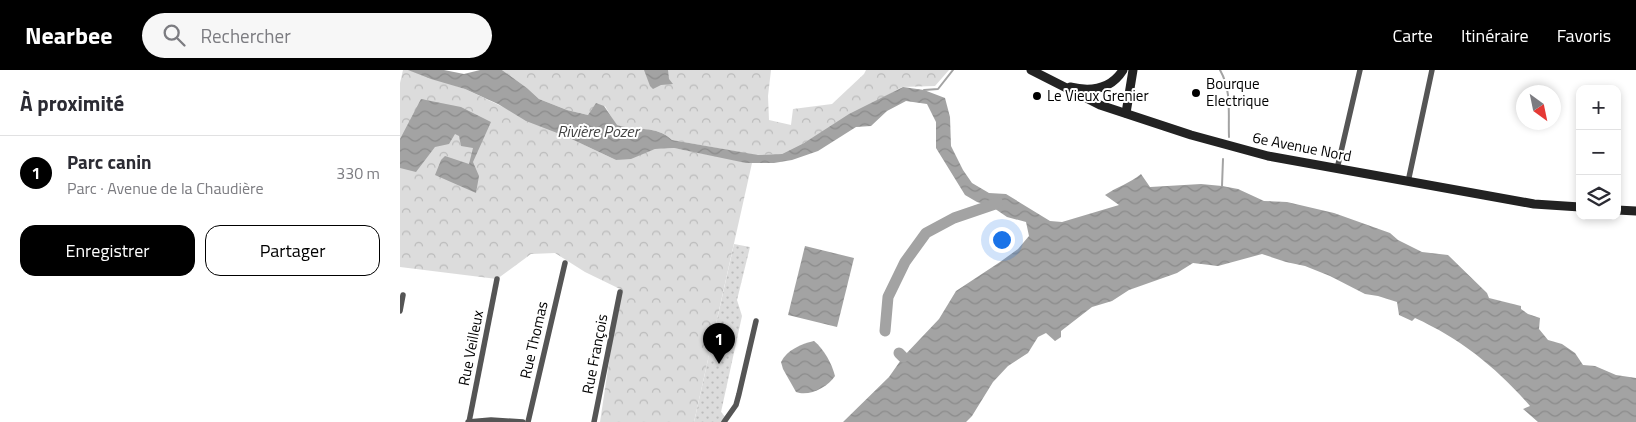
<!DOCTYPE html>
<html lang="fr">
<head>
<meta charset="utf-8">
<style>
	:root { --surface:#fff; --page:#f7f7f7; --text:#2b2b33; --muted:#7c7c81; --line:#e1e1e2; --accent:#000 }
	body { margin:0; font-family:"Titillium Web",sans-serif; background:var(--page); color:var(--text) }
	.controls { position:absolute; right:15px; top:15px; display:grid; overflow:hidden; border-radius:10px; box-shadow:0 2px 8px #0003 }
	.controls button { width:45px; height:45px; display:grid; place-items:center; padding:0; border:0; border-bottom:1px solid var(--line); background:var(--surface); color:var(--text); font:25px sans-serif }
	.compass { position:absolute; left:1116px; top:15px; width:45px; height:45px; border-radius:50%; background:var(--surface); box-shadow:0 2px 8px #0003; rotate:147deg }
	.you { position:absolute; left:601px; top:169px; width:18px; height:18px; margin:-12px; border:4px solid #fff; border-radius:50%; background:#1a73e8; box-shadow:0 0 0 8px #1a73e833 }
	.badge { display:grid; place-items:center; width:32px; height:32px; border-radius:50%; background:var(--accent); color:#fff; font-size:16px; font-weight:700 }
	.pin { position:absolute; translate:-50% -41px; filter:drop-shadow(0 1px 2px #0008) }
	.pin::after { content:''; position:absolute; top:26px; width:18px; height:15px; background:inherit; clip-path:polygon(0 0,100% 0,50% 100%) }
	.list { margin:0; padding:0; list-style:none }
	h2 { display:flex; justify-content:space-between; align-items:center; height:65px; margin:0; padding:0 20px; font-size:21px }
	h2 small { font-size:16px; font-weight:400; color:var(--muted) }
	.list li { display:grid; grid-template-columns:32px 1fr auto; gap:15px; align-items:center; box-sizing:border-box; height:75px; padding:0 20px; border-top:1px solid var(--line) }
	.list b { display:block; font-size:19px; white-space:nowrap }
	.list p { margin:0; font-size:16px; white-space:nowrap; color:var(--muted) }
	.list em { font-size:16px; font-style:normal; color:var(--muted) }
	.actions { display:flex; gap:10px; padding:15px 20px }
	.actions a { flex:1; padding:11px 0; border:1px solid var(--accent); border-radius:15px; text-align:center; font-size:18px; color:var(--accent) }
	.actions .main { background:var(--accent); color:#fff }
	.icon { flex:none; width:28px; height:28px; fill:none; stroke:currentColor; stroke-width:2; stroke-linecap:round; stroke-linejoin:round }
	.map { position:relative; flex:none; width:1236px; height:352px; overflow:hidden }
	header { display:flex; align-items:center; gap:30px; box-sizing:border-box; height:70px; padding:0 25px; background:var(--accent); color:#fff }
	header strong { font-size:24px }
	nav { display:flex; gap:28px; margin-inline-start:auto; font-size:18px }
	.search { width:350px; height:45px; background:var(--page); display:flex; align-items:center; gap:12px; box-sizing:border-box; padding:0 18px; border-radius:28px; color:var(--muted); font-size:19px }
	main { display:flex }
	aside { flex:1; background:var(--surface) }
	.map>svg:first-child { display:block }
</style>
</head>
<body>
<header>
<strong>Nearbee</strong>
<div class="search"><svg class="icon" aria-label="search" viewBox="0 0 24 24"><circle cx="10" cy="10" r="6"/><path d="M15 15l6 6"/></svg>Rechercher</div>
<nav><a>Carte</a><a>Itinéraire</a><a>Favoris</a></nav>
</header>
<main>
<aside>
<h2>À proximité<small></small></h2>
<ul class="list">
<li><span class="badge">1</span><div><b>Parc canin</b><p>Parc · Avenue de la Chaudière</p></div><em>330 m</em></li>
</ul>
<div class="actions"><a class="main">Enregistrer</a><a>Partager</a></div>
</aside>
<div class="map">
<svg width="1236" height="352" viewBox="0 0 1236 352">
	<defs>
		<pattern id="grass-dots" width="8" height="8" patternUnits="userSpaceOnUse" patternTransform="scale(1.25)"><rect width="8" height="8" fill="#dcdcdc"/><path d="M2 2h.1M6 6h.1" fill="none" stroke="#bbb" stroke-width="1.8" stroke-linecap="round"/></pattern>
		<pattern id="forest-crowns" width="20" height="18" patternUnits="userSpaceOnUse" patternTransform="scale(1.25)"><rect width="20" height="18" fill="#dcdcdc"/><path d="M2 6a3 3 0 1 1 6 0M12 15a3 3 0 1 1 6 0" fill="none" stroke="#bbb"/></pattern>
		<pattern id="water-waves" width="16" height="10" patternUnits="userSpaceOnUse" patternTransform="scale(1.25)"><rect width="16" height="10" fill="#a3a3a3"/><path d="M0 5q4-4 8 0t8 0" fill="none" stroke="#8b8b8b"/></pattern>
	</defs>
	<rect width="100%" height="100%" fill="#fff"/>
	<polygon fill="url(#grass-dots)" points="334,174 350,177 337,230 342,246 321,342 327,349 324,352 294,352"/>
	<g fill="url(#forest-crowns)">
		<polygon points="3,0 9,0 65,19 216,90 255,79 274,78 352,93 294,352 200,352 220,219 185,202 155,183 131,184 97,209 0,197 0,13"/>
		<path d="M102,0H371L368,26L369,50L391,55L393,39L432,34L464,4L466,0H549L535,16L502,17L404,73L382,84L356,85L272,70C257,55 235,61 216,55L205,36L188,45L167,40L139,29L127,18Z"/>
	</g>
	<g fill="url(#water-waves)">
		<path d="M8,0H44L64,4L80,0H102L127,18L139,29L167,40L188,45L196,33L204,36L217,55C235,61 257,55 272,70L358,85L382,84L404,73L449,44L503,17L524,20L545,28L550,47L551,76L563,100L572,113L589,123L606,124L650,151L662,152L719,135L705,125C717,117 730,113 741,104L750,117L801,114L822,116L838,119L864,131L887,132L934,143L990,163L998,170L1022,182L1048,185L1087,223L1089,228L1121,236V239L1128,244L1140,248L1139,259L1148,270L1162,274L1175,283L1183,295L1195,296L1216,305L1236,308V352H1138L1123,339L1130,336C1097,298 1061,269 1015,248L1012,251L999,245L997,232L978,226L965,224L930,206L905,196L886,192L862,184L818,196L793,193L777,203L729,220L712,231L692,237L661,261V267L655,271L646,263L638,267L628,283L608,296L593,312L572,346L566,352H443L489,307L503,287L539,249L556,221L600,192L618,179L629,166L626,152L607,147L591,136L577,132L565,125L536,78V52L527,34L506,31L487,41L471,56L456,57L418,81L392,90L374,93H346L274,78L255,79L231,89L216,90L165,66L126,51L98,34L65,19L31,9Z"/>
		<polygon points="244,0 268,0 269,9 273,14 261,15 253,19 250,16"/>
		<polygon points="21,29 61,37 91,52 73,92 79,106 76,123 35,105 41,90 45,86 69,94 73,78 61,76 59,66 55,64 49,74 35,77 16,102 0,98 0,69"/>
		<polygon points="405,176 454,188 437,257 388,245"/>
		<path d="M414,271C424,279 432,294 435,306C428,317 409,327 396,322L383,299L381,292C387,280 401,274 414,271Z"/>
	</g>
	<g fill="none" stroke-linecap="round" stroke-linejoin="round">
		<g stroke="#a3a3a3" stroke-width="2">
			<path d="M820,0C832,21 828,43 829,67"/>
			<polyline points="524,20 538,19 553,0"/>
			<polyline points="822,116 823,89"/>
		</g>
		<g stroke="#a3a3a3" stroke-width="11">
			<polyline points="485,261 488,227 505,192 526,163 554,148 598,133"/>
			<polyline points="499,283 503,287"/>
		</g>
		<g stroke="#555" stroke-width="5.5">
			<polyline points="937,99 960,0"/>
			<polyline points="1008,112 1032,0"/>
			<polyline points="0,241 3,225"/>
			<polyline points="68,352 91,350 123,352"/>
			<polyline points="69,352 97,209"/>
			<polyline points="128,352 165,193"/>
			<polyline points="194,352 220,222"/>
			<polyline points="324,352 336,335 339,324 356,251"/>
		</g>
		<g stroke="#222" stroke-width="9">
			<polyline points="631,0 700,35 791,65 868,86 1134,134 1180,137"/>
			<path d="M670,17C691,22 711,19 723,0"/>
			<polyline points="726,43 733,0"/>
			<polyline points="1217,140 1236,141"/>
		</g>
	</g>
	<g fill="#000" stroke="#fff" stroke-width="2">
		<circle cx="796" cy="23" r="5"/>
		<circle cx="637" cy="26" r="5"/>
	</g>
	<g text-anchor="middle" stroke-width="4" stroke-linejoin="round" paint-order="stroke">
		<g font-size="15" fill="#000" stroke="#fff" text-anchor="start">
			<text x="806" y="19">Bourque<tspan x="806" dy="17">Electrique</tspan></text>
			<text x="647" y="31">Le Vieux Grenier</text>
		</g>
		<g font-size="15" fill="#000" stroke="#fff">
			<text transform="translate(902 77) rotate(11)" y="5">6e Avenue Nord</text>
			<text transform="translate(134 270) rotate(-77)" y="5">Rue Thomas</text>
			<text transform="translate(71 278) rotate(-79)" y="5">Rue Veilleux</text>
			<text transform="translate(195 284) rotate(-79)" y="5">Rue François</text>
		</g>
		<g font-size="16" font-style="italic" fill="#444" stroke="#fff">
			<text x="198" y="67">Rivière Pozer</text>
		</g>
	</g>
</svg>
<div class="controls">
<button>+</button>
<button>−</button>
<button><svg class="icon" aria-label="layers" viewBox="0 0 24 24"><path d="M12 4l9 5-9 5-9-5zM3 14l9 5 9-5"/></svg></button>
</div>
<svg class="compass" viewBox="-18 -18 36 36"><path d="M0-13l5 13h-10z" fill="#e53935"/><path d="M0 13l5-13h-10z" fill="#7c7c81"/></svg>
<div class="you"></div>
<div class="pin badge" style="left:319px;top:294px">1</div>
</div>
</main>
</body>
</html>
